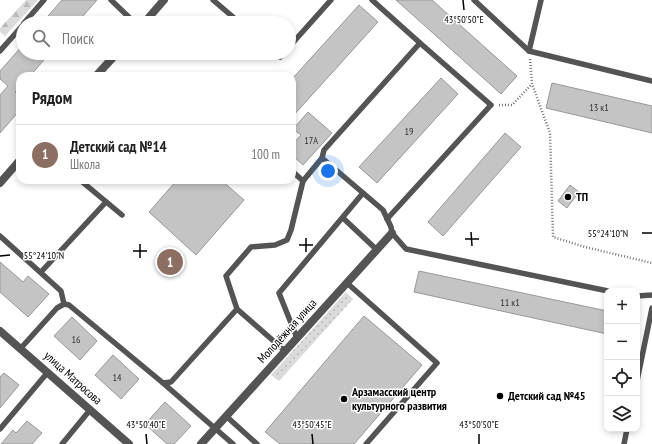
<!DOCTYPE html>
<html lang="ru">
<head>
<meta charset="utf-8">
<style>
	:root { --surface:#fff; --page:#f6f6f6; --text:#222; --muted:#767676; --line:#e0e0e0; --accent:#d93025 }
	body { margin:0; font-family:"PT Sans Narrow",sans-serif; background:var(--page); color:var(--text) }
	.controls { position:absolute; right:12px; bottom:12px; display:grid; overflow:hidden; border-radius:8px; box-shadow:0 2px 6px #0003 }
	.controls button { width:36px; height:36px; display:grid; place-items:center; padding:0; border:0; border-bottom:1px solid var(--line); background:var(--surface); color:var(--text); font:20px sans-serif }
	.you { position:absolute; left:328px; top:171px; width:14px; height:14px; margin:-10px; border:3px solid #fff; border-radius:50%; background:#1a73e8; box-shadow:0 0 0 6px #1a73e833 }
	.badge { display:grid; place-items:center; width:26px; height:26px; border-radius:50%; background:var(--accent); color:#fff; font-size:13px; font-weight:700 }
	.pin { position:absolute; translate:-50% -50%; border:2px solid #fff; box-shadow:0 1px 4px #0006 }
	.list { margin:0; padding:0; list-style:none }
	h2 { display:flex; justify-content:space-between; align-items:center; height:52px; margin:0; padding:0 16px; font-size:17px }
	h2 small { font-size:13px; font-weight:400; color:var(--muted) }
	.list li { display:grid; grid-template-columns:26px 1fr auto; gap:12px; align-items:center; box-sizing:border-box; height:60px; padding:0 16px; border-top:1px solid var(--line) }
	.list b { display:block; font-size:15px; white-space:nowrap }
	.list p { margin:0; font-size:13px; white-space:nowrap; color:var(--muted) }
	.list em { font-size:13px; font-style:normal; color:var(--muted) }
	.icon { flex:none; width:22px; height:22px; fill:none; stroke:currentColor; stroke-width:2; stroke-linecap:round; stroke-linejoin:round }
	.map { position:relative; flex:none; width:652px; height:444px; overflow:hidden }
	.search { position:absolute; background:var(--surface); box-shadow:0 2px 6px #0003; left:16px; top:16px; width:280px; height:44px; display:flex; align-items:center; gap:10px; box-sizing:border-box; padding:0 14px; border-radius:22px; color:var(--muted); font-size:15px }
	.panel { position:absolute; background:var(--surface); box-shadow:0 2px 6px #0003; left:16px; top:72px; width:280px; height:112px; border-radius:12px }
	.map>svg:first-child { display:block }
</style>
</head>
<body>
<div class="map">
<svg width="652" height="444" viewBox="0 0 652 444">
	<defs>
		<pattern id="grass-dots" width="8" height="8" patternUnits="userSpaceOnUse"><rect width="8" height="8" fill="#dbdbdb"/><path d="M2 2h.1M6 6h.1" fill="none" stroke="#bababa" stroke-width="1.8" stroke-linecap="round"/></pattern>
		<pattern id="forest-firs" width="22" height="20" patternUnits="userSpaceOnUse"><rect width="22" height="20" fill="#dbdbdb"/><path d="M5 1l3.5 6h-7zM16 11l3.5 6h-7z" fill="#bababa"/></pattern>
	</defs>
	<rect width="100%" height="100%" fill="#fff"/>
	<polygon fill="url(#grass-dots)" points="346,292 353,299 279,381 271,375"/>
	<polygon fill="url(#forest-firs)" points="26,0 38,0 5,36 0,32 0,28"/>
	<g fill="#c4c4c4" stroke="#989898">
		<polygon points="62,0 97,0 77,23 42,23"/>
		<polygon points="396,0 432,0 517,76 501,94"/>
		<polygon points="359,5 378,22 292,117 292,79"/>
		<polygon points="23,45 23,53 50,53 30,76 20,76 20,87 15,92 20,96 20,110 0,133 0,95 8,86 0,79 0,71"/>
		<polygon points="441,78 458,94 377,183 359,167"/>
		<polygon points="552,83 652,106 652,133 546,108"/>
		<polygon points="308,112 332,133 303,165 292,155 292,145 301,135 293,129"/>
		<polygon points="505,133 521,147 443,236 428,222"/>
		<polygon points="177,180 221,180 244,200 196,255 149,212"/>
		<polygon points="570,185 579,192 567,208 558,201"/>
		<polygon points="0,262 23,282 28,276 49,294 28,317 0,292"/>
		<polygon points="419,271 607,311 607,334 414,292"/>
		<polygon points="364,316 422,365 354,444 280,444 265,432"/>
		<polygon points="72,317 97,341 80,360 54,336"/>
		<polygon points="113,355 139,379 121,399 95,375"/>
		<polygon points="4,373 19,385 0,408 0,377"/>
		<polygon points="165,402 191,426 174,444 167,444 145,424"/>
		<polygon points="27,421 42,433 32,444 1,444 13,430 16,433"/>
	</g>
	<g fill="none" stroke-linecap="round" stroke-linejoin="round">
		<g stroke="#767676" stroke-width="2.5" stroke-dasharray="1 2" stroke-linecap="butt">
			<polyline points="530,59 532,84 550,133 553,237 585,247 652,263"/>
			<polyline points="499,105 512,105 532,84"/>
		</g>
		<g stroke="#545454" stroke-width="5.5">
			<polyline points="111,0 135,23"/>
			<polyline points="213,0 240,23"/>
			<polyline points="372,0 420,43 324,150 322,158 383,210 391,227 392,233 406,249 608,291"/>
			<polyline points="474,0 529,51 652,81"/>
			<polyline points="24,23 44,0"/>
			<polyline points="289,47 331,0"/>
			<polyline points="0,51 23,25"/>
			<polyline points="529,51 541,0"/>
			<polyline points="275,53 280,57 283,53"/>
			<polyline points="292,171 303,181 322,158"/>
			<polyline points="80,180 122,215"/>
			<polyline points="343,218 377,250"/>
			<polyline points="387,219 491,105 420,43"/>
			<polyline points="0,236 61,291 64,304"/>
			<polyline points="41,272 106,202"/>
			<polyline points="347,283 437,363 366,444"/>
			<polyline points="637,296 652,295"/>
			<polyline points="297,338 279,293 363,193"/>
			<polyline points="21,348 57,308 64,304 69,305 163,383 171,382 237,309"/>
			<polyline points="285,351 237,309 226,276 251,247 275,245 287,240 291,230 303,181"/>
			<polyline points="637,381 652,308"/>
			<polyline points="163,383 233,444"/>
			<polyline points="226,416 257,444"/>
			<polyline points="0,429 48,372"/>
			<polyline points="62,444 90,410"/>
			<polyline points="624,444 627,429"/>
		</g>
		<g stroke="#545454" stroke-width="8">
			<polyline points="0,331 129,444"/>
			<polyline points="201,444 392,233"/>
		</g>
		<g stroke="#545454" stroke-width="8">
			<polyline points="144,23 164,0"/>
			<polyline points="96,76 117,53"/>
			<polyline points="0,183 20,160"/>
		</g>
	</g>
	<path fill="none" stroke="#000" stroke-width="1.5" d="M463,0L464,10M471,232L472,246M642,233H652M306,238V252M465,239H479M140,244V258M299,245H313M133,251H147M0,256L10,255M146,434L147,444M312,434L313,444M479,434V444"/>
	<g fill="#000" stroke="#fff" stroke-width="1.5">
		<circle cx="568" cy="197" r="4"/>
		<circle cx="500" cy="396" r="4"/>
		<circle cx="344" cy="399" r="4"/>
	</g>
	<g text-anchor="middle" stroke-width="3" stroke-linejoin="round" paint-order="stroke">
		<g font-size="10" fill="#313131">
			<text x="599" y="111">13 к1</text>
			<text x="409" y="135">19</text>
			<text x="311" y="144">17А</text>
			<text x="510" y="306">11 к1</text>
			<text x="76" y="343">16</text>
			<text x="117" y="381">14</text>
		</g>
		<g font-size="12" font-weight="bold" fill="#000" stroke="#fff" text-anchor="start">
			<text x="576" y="201">ТП</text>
			<text x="352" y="396">Арзамасский центр<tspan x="352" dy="14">культурного развития</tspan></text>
			<text x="508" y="400">Детский сад №45</text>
		</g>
		<g font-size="12" fill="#000" stroke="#fff">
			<text transform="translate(287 331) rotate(-48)" y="4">Молодёжная улица</text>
			<text transform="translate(73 378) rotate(42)" y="4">улица Матросова</text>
		</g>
	</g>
	<g font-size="10" text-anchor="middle" fill="#000" stroke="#fff" stroke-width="3" stroke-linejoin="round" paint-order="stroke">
		<text x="464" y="23">43°50'50"E</text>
		<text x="608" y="237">55°24'10"N</text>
		<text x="44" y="259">55°24'10"N</text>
		<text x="146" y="428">43°50'40"E</text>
		<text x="312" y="428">43°50'45"E</text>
		<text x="479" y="428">43°50'50"E</text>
	</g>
</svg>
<div class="controls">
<button>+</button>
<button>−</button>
<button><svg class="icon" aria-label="locate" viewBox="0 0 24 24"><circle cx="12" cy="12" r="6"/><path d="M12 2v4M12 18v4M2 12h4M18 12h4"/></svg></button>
<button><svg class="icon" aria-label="layers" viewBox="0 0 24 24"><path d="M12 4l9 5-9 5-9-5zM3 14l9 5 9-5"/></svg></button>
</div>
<div class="you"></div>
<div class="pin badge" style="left:170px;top:262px;background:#8d6e63">1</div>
<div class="search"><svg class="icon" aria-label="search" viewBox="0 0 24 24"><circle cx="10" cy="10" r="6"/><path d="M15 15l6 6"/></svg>Поиск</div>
<section class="panel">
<h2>Рядом<small></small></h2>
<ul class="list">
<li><span class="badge" style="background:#8d6e63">1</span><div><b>Детский сад №14</b><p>Школа</p></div><em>100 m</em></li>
</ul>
</section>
</div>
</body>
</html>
